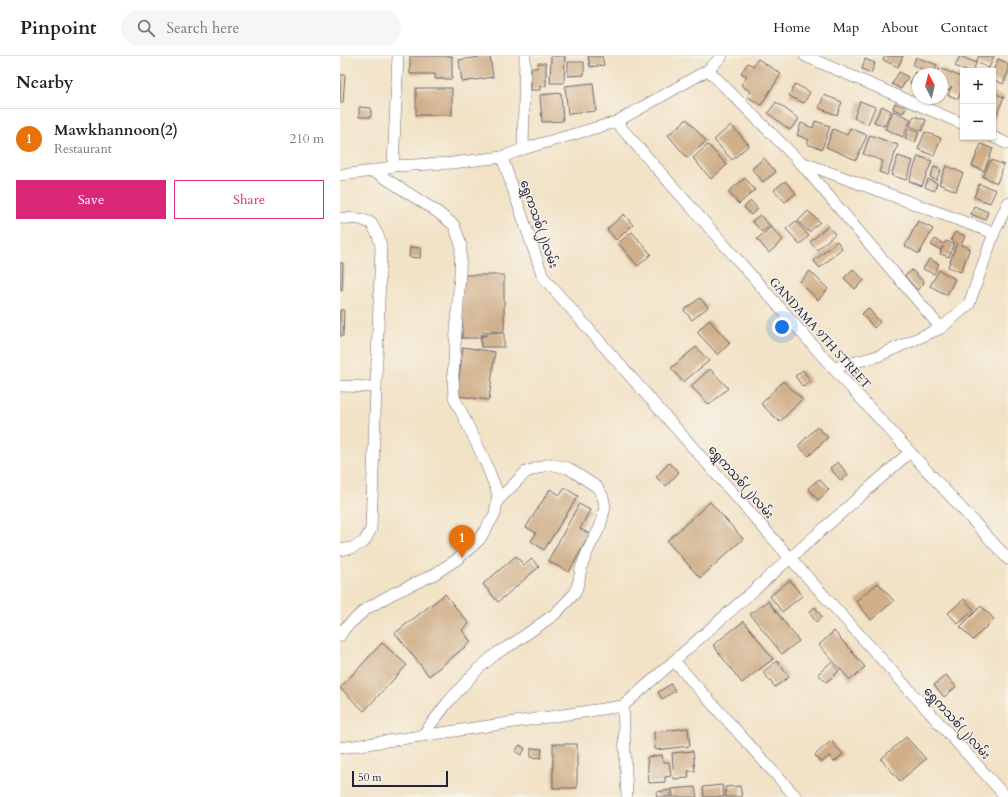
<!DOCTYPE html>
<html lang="en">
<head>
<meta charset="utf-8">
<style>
	:root { --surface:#fff; --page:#f6f6f6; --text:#222; --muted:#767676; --line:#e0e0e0; --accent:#db2777 }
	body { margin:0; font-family:Cardo,"Noto Sans Myanmar",serif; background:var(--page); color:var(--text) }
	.controls { position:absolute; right:12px; top:12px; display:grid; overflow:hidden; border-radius:0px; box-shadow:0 1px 3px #0004 }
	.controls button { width:36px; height:36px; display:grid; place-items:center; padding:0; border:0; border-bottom:1px solid var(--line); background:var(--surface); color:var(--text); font:20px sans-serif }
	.compass { position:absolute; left:572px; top:12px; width:36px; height:36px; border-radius:50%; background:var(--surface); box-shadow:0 1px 3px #0004; rotate:353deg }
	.scale { position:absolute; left:12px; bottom:10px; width:96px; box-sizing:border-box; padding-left:4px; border:2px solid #22223b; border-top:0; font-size:11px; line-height:14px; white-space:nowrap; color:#22223b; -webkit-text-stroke:3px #f7f3e8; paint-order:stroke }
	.you { position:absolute; left:442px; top:271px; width:14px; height:14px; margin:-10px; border:3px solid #fff; border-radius:50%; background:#1a73e8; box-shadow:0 0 0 6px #1a73e833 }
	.badge { display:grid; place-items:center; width:26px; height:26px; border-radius:50%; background:var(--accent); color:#fff; font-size:13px; font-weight:700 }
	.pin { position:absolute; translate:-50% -33px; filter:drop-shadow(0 1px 2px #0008) }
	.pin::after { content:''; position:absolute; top:21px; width:14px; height:12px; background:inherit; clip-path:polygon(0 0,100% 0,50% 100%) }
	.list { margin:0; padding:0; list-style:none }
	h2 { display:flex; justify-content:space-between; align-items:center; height:52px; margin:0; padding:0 16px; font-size:17px }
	h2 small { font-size:13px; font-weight:400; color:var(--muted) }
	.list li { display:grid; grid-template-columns:26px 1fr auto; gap:12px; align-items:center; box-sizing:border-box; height:60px; padding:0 16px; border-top:1px solid var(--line) }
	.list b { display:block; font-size:15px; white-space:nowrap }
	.list p { margin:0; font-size:13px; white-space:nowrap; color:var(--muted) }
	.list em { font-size:13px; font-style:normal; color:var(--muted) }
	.actions { display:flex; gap:8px; padding:12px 16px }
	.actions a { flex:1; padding:9px 0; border:1px solid var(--accent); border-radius:0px; text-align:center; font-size:14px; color:var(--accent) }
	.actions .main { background:var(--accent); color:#fff }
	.icon { flex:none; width:22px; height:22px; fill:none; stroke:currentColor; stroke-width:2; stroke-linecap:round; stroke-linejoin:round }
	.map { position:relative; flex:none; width:668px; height:741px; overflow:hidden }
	header { display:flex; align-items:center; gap:24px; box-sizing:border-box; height:56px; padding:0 20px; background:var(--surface); border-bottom:1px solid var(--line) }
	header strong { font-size:19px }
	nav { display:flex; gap:22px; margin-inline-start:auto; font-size:14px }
	.search { width:280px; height:36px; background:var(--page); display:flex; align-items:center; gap:10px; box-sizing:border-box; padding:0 14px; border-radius:22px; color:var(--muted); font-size:15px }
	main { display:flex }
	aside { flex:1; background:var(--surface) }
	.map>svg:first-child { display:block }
</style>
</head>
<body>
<header>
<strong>Pinpoint</strong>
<div class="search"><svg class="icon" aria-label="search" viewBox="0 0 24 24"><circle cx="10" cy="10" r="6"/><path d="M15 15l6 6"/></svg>Search here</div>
<nav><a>Home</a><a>Map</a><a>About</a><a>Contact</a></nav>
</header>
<main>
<aside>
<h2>Nearby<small></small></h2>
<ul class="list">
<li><span class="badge" style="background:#e8710a">1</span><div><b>Mawkhannoon(2)</b><p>Restaurant</p></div><em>210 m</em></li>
</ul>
<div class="actions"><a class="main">Save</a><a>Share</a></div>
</aside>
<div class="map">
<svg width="668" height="741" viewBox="0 0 668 741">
	<rect width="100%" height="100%" fill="#f7f3e8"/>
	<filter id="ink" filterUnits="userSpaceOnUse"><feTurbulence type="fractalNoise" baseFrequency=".025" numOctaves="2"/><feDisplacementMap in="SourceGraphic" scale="8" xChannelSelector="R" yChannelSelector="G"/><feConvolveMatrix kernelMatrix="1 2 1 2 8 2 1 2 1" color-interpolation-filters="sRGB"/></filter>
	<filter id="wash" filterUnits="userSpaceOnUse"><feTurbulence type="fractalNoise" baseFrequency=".012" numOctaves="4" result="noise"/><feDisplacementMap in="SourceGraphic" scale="16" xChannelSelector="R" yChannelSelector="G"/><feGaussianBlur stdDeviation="0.9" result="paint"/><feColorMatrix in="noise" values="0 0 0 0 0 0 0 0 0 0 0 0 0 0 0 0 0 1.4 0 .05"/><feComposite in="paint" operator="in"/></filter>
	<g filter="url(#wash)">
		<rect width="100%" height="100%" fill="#f2e2c6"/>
		<g id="blocks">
			<g fill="#cfae88">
				<polygon points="70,0 112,0 112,23 95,23 95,18 70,18"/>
				<polygon points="147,0 150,0 153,21 122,26 119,4"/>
				<polygon points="211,0 225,0 224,27 210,27"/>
				<polygon points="248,0 262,0 264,9 250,11"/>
				<polygon points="545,0 563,0 558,11 543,4"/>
				<polygon points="620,0 636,7 633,15 626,15 615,10"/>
				<polygon points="639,0 654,0 649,12 636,6"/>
				<polygon points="576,1 597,9 593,18 573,9"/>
				<polygon points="418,3 441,18 421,49 408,41 411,36 401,29 407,20 401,17 408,7 413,10"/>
				<polygon points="525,3 535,7 531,17 522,13"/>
				<polygon points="658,3 668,7 668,17 663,28 653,23 653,15"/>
				<polygon points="228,6 244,6 244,19 228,20"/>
				<polygon points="198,7 206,7 206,30 200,30 200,34 191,34 191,12 197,12"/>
				<polygon points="600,12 623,22 623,32 618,43 608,39 612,30 611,30 609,34 602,31 602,18 597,18"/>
				<polygon points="559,16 568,21 561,33 552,28"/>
				<polygon points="575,16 578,17 578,30 570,27"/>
				<polygon points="0,19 5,19 3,46 0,46"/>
				<polygon points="253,27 256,55 228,58 225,30"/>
				<polygon points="455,28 470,36 464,47 449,40"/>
				<rect x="76" y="32" width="36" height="27"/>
				<polygon points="221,37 223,65 202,66 200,39"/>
				<polygon points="653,37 664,41 653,67"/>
				<polygon points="484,39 502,46 497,59 479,52"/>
				<polygon points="520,45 535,51 528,68 514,62"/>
				<polygon points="436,46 459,63 450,74 428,57"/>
				<polygon points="555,47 566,52 563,57 553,53"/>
				<polygon points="542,50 551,55 544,70 534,66"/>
				<polygon points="19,51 31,52 31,61 19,61"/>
				<polygon points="553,55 571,63 563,81 545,73"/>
				<polygon points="574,60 586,64 582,75 570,70"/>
				<polygon points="347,63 366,85 347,102 328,79"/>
				<polygon points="475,65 490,70 482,93 467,88 469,84 457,79 461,67 473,72"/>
				<polygon points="391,69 409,89 392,104 374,84"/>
				<polygon points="510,72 527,79 516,104 486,91 493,73 507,79"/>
				<polygon points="569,72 579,76 575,87 565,82"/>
				<polygon points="585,76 601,82 594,100 578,93"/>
				<polygon points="530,79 558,89 547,119 539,116 543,105 523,98"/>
				<polygon points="641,88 653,93 644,115 632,110"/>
				<polygon points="368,89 387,109 371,123 353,102"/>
				<polygon points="558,100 573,105 566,124 551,119"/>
				<polygon points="578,100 592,105 582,130 569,125"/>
				<polygon points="424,102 436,116 423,126 412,113"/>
				<polygon points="651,104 664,109 657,127 643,121"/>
				<polygon points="606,110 623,117 616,135 599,128"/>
				<polygon points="594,111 601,114 596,124 590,121"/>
				<polygon points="405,122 415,134 399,148 388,136"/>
				<polygon points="588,123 597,127 594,135 585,131"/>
				<polygon points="445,125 456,137 445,146 434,134"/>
				<polygon points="639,128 656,134 650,147 634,141"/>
				<polygon points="411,145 418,153 411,159 404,151"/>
				<polygon points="634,150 648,156 645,164 631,158"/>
				<polygon points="468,155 480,166 469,176 458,165"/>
				<polygon points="284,158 293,169 276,184 267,173"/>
				<polygon points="420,159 430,170 422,176 412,165"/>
				<polygon points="456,165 469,180 460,188 446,173"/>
				<polygon points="578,165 593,173 579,198 565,190"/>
				<polygon points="488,170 495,178 477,194 470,186"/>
				<polygon points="431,171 443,184 429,197 417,183"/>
				<polygon points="292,176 311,198 298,210 278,187"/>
				<polygon points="615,176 625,180 621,189 630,192 621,216 608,211 617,187 611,184"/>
				<polygon points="595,183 604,188 606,185 614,188 609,201 600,198 603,190 601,194 591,189"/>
				<polygon points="497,185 502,192 480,212 474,205"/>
				<polygon points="70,191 81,192 80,202 69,201"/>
				<polygon points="589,203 599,208 594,218 583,213"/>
				<polygon points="0,207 3,207 2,234 0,234"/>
				<polygon points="513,213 524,224 515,233 504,222"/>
				<polygon points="572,214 584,227 577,234 565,220"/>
				<polygon points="599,214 615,223 607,239 590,230"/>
				<polygon points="470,215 488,233 478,244 460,226"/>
				<polygon points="122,219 164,219 164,276 144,275 144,279 141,279 141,282 122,282"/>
				<polygon points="360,242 368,251 352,264 344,254"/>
				<polygon points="528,252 540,266 534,272 522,258"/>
				<polygon points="0,254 4,254 3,280 0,280"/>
				<polygon points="369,264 390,287 378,299 357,276"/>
				<polygon points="146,277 164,277 164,291 141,291 141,280 146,280"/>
				<polygon points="123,291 155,296 149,344 117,340"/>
				<polygon points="356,291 369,305 343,326 331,312"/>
				<polygon points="370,313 388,332 369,349 351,330"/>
				<polygon points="463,314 471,326 463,331 455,320"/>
				<polygon points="443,325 462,343 440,366 421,348"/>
				<polygon points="477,371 488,381 469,400 458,390"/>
				<polygon points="498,406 508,419 501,425 490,412"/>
				<polygon points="329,407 339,416 326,430 316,421"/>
				<polygon points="479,423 489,434 478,444 468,432"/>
				<polygon points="225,432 238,440 204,494 191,485 196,477 186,471 210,433 220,439"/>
				<polygon points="370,446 403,483 360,522 327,485"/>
				<polygon points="239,448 250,454 240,473 250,478 229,516 208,505"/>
				<polygon points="176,500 184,509 192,503 199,511 158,546 143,528"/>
				<polygon points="450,524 462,540 442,556 430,540"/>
				<polygon points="538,527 554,545 531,564 516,545"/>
				<polygon points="105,538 129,568 122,574 131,586 89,620 55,577"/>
				<polygon points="624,543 634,554 618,568 608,557"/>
				<polygon points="428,545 459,585 442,598 410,558"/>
				<polygon points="641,550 654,563 633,584 620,571"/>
				<polygon points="475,551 482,561 476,566 469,556"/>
				<polygon points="404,565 433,603 402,627 373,589"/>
				<polygon points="494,575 525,611 510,624 479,589"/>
				<polygon points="42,587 67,609 24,655 0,632"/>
				<polygon points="437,605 449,621 435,631 423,616"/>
				<polygon points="491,606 499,615 486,626 478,618"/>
				<polygon points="606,619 616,631 604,641 594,629"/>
				<polygon points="331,628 335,635 322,643 318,636"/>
				<polygon points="348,672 350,690 315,694 314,676"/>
				<polygon points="566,681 586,703 560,725 541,703"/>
				<polygon points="491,685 503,698 494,706 489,700 481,707 475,699"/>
				<rect x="213" y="688" width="24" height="44"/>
				<polygon points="180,689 185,693 181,699 175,695"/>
				<polygon points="191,692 202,693 201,702 191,701"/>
				<polygon points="353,695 355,715 348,715 349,722 334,723 332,697"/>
				<polygon points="322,699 323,706 329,706 331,720 325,721 325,726 309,727 307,701"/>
				<polygon points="382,729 384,741 364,741 363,731"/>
				<polygon points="400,730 402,741 386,741 385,731"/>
				<polygon points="355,731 357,741 333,741 332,733"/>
				<polygon points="330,734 331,741 317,741 316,736"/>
			</g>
		</g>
	</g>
	<g filter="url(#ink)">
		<use href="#blocks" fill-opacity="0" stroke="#6b656c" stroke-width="1"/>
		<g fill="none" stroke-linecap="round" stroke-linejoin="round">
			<defs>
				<g id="street">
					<polyline points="465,0 623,68"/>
					<polyline points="368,14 458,104 601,272"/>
					<polyline points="276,66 493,312 668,503"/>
					<polyline points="653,81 668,88"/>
					<polyline points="183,93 185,0"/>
					<polyline points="162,101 203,221 450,502 666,741"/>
					<polyline points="458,105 654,177"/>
					<polyline points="53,110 58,0"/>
					<polyline points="0,119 34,115 53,110 112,107 162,101 183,93 276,66 368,14 382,0"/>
					<polyline points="0,162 20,163 31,167 38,179 41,190 31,473 24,486 12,492 0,494"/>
					<polyline points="493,312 538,300 601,272 629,248 654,177 668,147"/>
					<polyline points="0,330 36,331"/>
					<polyline points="0,580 4,573 26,553 52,538 93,519 119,502 139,484 155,458 158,438 145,405 114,341 113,319 120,218 121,189 114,169 96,155 34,115"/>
					<polyline points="334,605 456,741"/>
					<polyline points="283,650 287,741"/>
					<polyline points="82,680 108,646 138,613 157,597 174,587 215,558 235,537 239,525 241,512 248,494 260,471 265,451 263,441 257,431 228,412 209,408 186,416 157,445"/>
					<polyline points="0,692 283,650 570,396"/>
				</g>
			</defs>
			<use href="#street" stroke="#6b656c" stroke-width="12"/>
			<use href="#street" stroke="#fff" stroke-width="11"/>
		</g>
	</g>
	<g text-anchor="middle" stroke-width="3" stroke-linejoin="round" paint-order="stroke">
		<g font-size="12" fill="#22223b" stroke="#f7f3e8">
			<text transform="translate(199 168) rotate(71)" y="4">ရွှေကသစ်(၂)လမ်း</text>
			<text transform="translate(480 277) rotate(48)" y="4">GANDAMA 9TH STREET</text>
			<text transform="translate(401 426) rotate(49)" y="4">ရွှေကသစ်(၂)လမ်း</text>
			<text transform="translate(617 667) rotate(48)" y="4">ရွှေကသစ်(၂)လမ်း</text>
		</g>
	</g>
</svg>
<div class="controls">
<button>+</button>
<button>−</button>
</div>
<svg class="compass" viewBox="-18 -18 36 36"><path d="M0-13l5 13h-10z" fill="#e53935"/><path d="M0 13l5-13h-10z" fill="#767676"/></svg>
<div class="scale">50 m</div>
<div class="you"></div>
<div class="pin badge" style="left:122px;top:502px;background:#e8710a">1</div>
</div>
</main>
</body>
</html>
